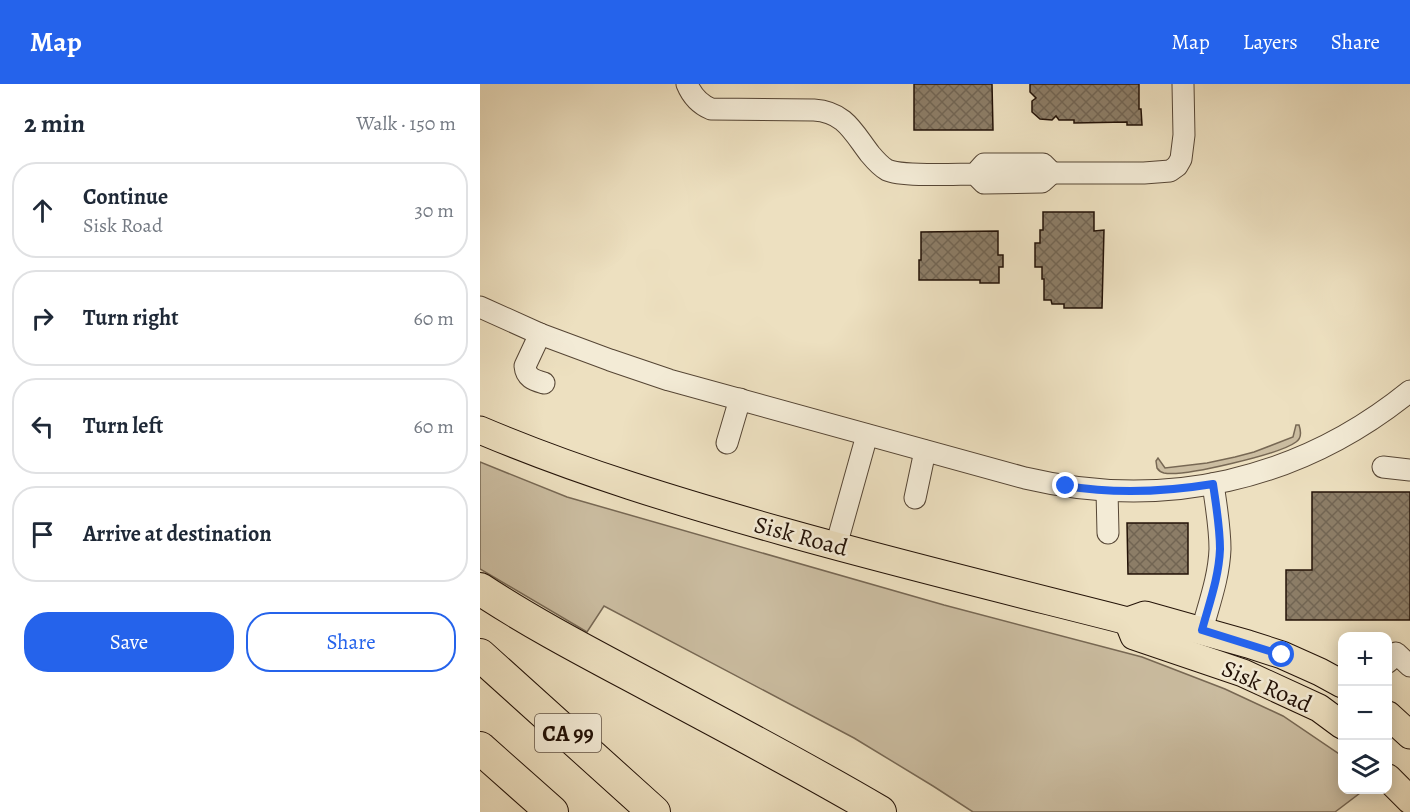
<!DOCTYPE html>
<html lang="en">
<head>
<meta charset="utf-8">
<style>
	:root { --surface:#fff; --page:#f2f2f3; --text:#1f2937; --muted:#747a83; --line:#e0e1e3; --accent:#2563eb }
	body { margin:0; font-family:Alegreya,serif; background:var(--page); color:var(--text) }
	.controls { position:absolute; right:18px; bottom:18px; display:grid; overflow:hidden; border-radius:12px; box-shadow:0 3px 15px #0003 }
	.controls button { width:54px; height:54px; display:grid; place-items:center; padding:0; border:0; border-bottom:2px solid var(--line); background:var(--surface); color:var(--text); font:30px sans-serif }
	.stop { position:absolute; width:18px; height:18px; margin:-14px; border:4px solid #2563eb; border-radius:50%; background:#fff }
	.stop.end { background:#2563eb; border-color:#fff; box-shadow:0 2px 6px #0008 }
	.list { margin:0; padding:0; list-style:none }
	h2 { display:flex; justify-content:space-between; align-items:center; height:78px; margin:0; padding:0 24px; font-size:26px }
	h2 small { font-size:20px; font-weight:400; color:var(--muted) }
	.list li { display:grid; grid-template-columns:39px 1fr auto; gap:18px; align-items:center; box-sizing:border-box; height:96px; margin:0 12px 12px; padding:0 12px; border:2px solid var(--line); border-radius:24px }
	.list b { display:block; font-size:22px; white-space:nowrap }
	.list p { margin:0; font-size:20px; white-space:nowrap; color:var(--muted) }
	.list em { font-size:20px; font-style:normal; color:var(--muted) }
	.actions { display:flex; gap:12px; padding:18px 24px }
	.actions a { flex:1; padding:14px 0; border:2px solid var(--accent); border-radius:24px; text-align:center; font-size:21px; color:var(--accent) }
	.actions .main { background:var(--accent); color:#fff }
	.icon { flex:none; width:33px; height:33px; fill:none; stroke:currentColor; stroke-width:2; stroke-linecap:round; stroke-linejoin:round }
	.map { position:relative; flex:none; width:930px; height:728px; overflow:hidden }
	header { display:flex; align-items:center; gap:36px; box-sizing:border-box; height:84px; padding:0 30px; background:var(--accent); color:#fff }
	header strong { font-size:28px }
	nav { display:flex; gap:33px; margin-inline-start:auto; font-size:21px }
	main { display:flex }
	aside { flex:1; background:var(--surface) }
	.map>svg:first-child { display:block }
</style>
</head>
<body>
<header>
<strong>Map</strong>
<nav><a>Map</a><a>Layers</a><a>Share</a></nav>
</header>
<main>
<aside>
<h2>2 min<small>Walk · 150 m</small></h2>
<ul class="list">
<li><svg class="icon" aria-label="ahead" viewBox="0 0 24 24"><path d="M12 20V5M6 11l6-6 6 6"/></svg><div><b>Continue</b><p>Sisk Road</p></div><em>30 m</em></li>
<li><svg class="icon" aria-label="right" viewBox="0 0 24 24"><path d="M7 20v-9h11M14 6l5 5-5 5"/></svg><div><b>Turn right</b></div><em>60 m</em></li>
<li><svg class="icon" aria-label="left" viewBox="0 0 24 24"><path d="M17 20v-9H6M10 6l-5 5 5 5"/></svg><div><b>Turn left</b></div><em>60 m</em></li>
<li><svg class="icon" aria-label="arrive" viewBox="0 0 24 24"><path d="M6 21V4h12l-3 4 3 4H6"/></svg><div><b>Arrive at destination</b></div></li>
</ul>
<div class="actions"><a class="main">Save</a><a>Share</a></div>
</aside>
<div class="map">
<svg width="930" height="728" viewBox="0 0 930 728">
	<defs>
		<pattern id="building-cross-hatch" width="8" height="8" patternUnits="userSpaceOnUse" patternTransform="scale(1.5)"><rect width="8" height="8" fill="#8c7d67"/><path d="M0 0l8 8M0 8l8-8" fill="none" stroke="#726553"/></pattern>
	</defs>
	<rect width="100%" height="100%" fill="#ede0c0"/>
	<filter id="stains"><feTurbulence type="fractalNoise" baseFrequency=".00333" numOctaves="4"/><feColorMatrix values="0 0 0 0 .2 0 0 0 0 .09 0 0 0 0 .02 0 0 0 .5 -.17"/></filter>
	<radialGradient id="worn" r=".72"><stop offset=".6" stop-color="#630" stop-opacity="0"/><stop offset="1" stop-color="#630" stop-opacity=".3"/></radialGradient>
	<g fill="#cbbda1" stroke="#776854" stroke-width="1.5">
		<path d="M816,341H819C821,347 822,354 816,358C800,370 704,393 684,389C680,388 679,387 677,384L676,377L678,374L685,384L727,379L755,373L774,368L813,353Z"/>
		<polygon points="0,378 87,413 464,521 662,573 745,605 803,632 862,672 862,706 884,706 855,728 493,728 453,702 374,654 124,522 107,548 0,485"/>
	</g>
	<g fill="url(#building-cross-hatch)" stroke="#231207" stroke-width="1.5">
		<polygon points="434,0 512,0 513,46 434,46"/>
		<polygon points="550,0 659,0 659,25 661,25 662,41 647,41 647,38 594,39 594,36 579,36 576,32 572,36 560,35 552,28 552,17 556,14 550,8"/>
		<polygon points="563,128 614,128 614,147 624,146 622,224 584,224 584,220 572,220 571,216 564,216 564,195 562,195 562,183 555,183 555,159 560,159 560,146 563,146"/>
		<polygon points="518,147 518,171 523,171 523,183 519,183 519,199 500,199 500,196 439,196 439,176 441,176 441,148"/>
		<polygon points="832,408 930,408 930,536 806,536 806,486 832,486"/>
		<polygon points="647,439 708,439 708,490 648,490"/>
	</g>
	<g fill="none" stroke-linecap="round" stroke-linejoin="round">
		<defs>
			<g id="minor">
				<path d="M207,0C212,12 219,20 231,25L334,26C365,28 373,48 390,70C395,76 400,82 407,86C422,93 476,90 495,90L504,99L562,98L572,89L563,80H504L495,90"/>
				<polyline points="572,89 664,89 690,87 697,82 701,75 704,51 703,0"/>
				<path d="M0,223L60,250L130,276L189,296L545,394C684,427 819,397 930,307"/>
				<path d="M60,250L45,282C46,294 54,296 64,299"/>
				<polyline points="247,359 260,315"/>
				<polyline points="903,383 930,386"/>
				<polyline points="627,407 628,449"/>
				<polyline points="435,414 445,367"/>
				<polyline points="356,462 387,351"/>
				<path d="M722,546C729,520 739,493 740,465C740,443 736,421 733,400"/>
				<polyline points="908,578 916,569 930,582"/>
			</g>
			<g id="major">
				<path d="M0,346C99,388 202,419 305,448C419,480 534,508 648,537L665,531L768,560L802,571L840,588L862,600"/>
				<polyline points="648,537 654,552 763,589 839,624 862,641"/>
				<polyline points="908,631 930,651"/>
				<polyline points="908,694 930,716"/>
			</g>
			<g id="highway">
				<path d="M0,505C53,540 111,570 167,600C245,642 324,683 400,728"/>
				<polyline points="0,571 174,728"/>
				<polyline points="0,664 72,728"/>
			</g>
		</defs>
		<use href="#minor" stroke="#564635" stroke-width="23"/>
		<use href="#major" stroke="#231207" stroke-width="29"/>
		<use href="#highway" stroke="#231207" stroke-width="34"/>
		<use href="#minor" stroke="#f3ebd6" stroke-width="21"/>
		<use href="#major" stroke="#ede0c0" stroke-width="27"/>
		<use href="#highway" stroke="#ede0c0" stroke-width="32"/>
	</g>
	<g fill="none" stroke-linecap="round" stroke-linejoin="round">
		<path stroke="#2563eb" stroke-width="8" d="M586,402C635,410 684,408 733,400C736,421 740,443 740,465C739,493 729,520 722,546L802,571"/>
	</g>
	<g text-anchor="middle" stroke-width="5" stroke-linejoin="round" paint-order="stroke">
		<rect fill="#f3ebd6" stroke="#615345" stroke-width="1.5" x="55" y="630" width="66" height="38" rx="4.5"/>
		<g font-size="22" font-weight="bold" fill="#231207">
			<text x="88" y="657">CA 99</text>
		</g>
		<g font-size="24" fill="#231207" stroke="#f3ebd6">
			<text transform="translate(321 452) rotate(15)" y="8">Sisk Road</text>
			<text transform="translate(787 602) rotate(24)" y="8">Sisk Road</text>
		</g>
	</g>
	<rect width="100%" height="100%" filter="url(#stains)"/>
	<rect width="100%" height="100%" fill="url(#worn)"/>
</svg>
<div class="controls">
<button>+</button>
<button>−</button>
<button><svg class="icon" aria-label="layers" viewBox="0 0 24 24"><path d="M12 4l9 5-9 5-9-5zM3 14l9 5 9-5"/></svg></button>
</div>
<div class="stop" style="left:802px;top:571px"></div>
<div class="stop end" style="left:586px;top:402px"></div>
</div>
</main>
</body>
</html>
